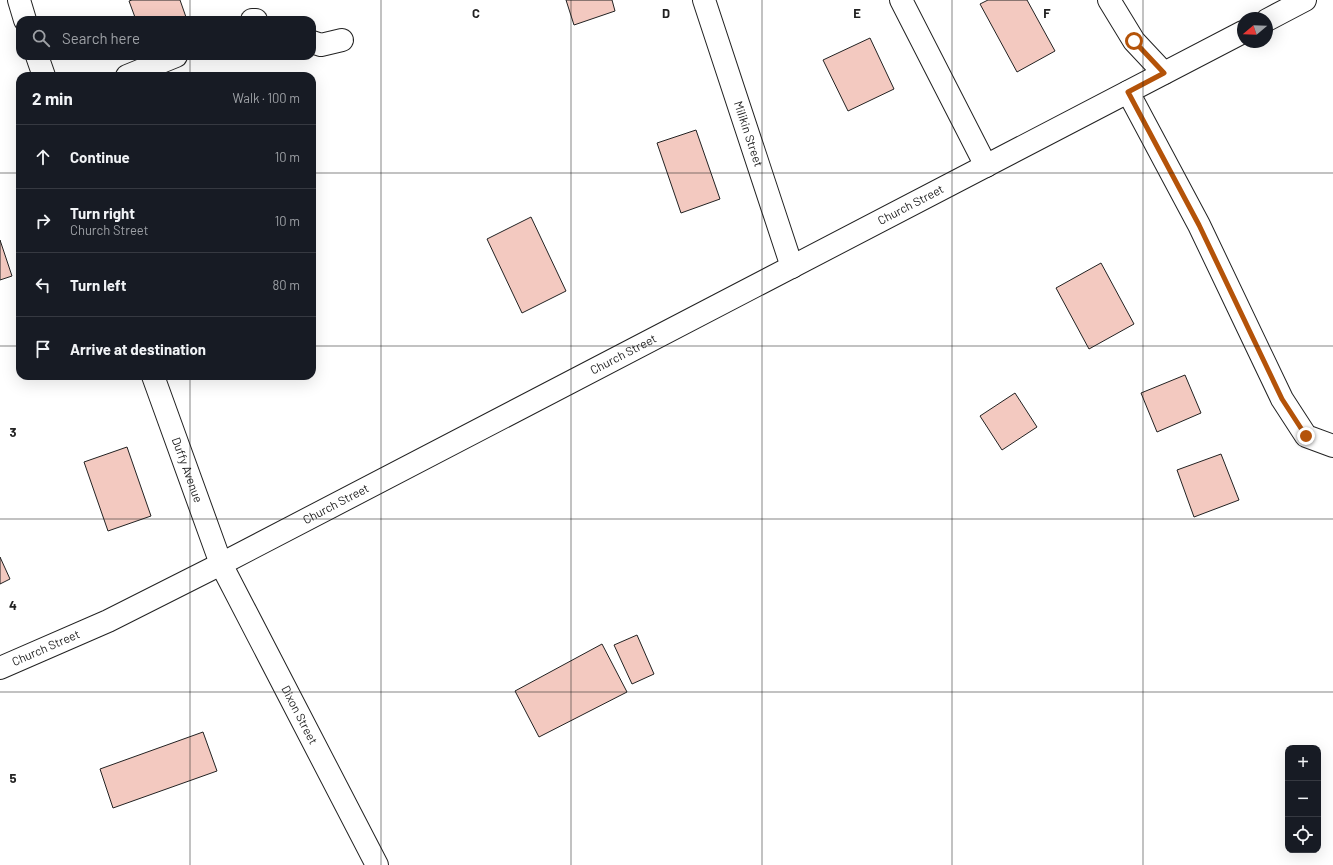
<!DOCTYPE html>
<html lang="en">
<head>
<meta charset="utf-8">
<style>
	:root { --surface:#171b24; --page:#242831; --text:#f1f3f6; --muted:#9ea1a6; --line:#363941 }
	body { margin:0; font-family:Barlow,sans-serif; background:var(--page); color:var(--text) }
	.controls { position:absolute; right:12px; bottom:12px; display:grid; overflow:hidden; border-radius:8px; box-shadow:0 4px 16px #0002 }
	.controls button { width:36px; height:36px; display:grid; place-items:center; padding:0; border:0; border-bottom:1px solid var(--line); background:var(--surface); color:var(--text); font:20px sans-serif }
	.compass { position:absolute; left:1237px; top:12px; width:36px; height:36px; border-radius:50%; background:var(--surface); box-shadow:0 4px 16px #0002; rotate:251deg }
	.stop { position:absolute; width:12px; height:12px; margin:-9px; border:3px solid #b45309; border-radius:50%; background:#fff }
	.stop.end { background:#b45309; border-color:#fff; box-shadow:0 1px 4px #0008 }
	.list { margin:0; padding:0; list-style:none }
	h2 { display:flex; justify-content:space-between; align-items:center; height:52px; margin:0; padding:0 16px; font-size:17px }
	h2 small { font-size:13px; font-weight:400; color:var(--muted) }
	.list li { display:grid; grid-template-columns:26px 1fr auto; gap:12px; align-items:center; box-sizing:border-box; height:64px; padding:0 16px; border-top:1px solid var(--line) }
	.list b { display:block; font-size:15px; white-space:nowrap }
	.list p { margin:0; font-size:13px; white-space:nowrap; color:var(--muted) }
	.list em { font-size:13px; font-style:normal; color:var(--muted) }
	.icon { flex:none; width:22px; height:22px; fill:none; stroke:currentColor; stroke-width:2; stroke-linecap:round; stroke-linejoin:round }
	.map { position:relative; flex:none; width:1333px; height:865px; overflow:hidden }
	.search { position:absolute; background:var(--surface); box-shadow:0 4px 16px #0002; left:16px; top:16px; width:300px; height:44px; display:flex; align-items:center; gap:10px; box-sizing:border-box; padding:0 14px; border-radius:12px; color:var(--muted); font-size:15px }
	.panel { position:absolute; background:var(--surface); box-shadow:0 4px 16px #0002; left:16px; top:72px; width:300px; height:308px; border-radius:12px }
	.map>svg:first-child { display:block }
</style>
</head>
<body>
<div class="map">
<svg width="1333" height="865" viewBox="0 0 1333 865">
	<rect width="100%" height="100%" fill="#fff"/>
	<g fill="#f3c9c0" stroke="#222">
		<polygon points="132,0 180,0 187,20 136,20 129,1"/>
		<polygon points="566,0 612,0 615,11 574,25"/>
		<polygon points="988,0 1027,0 1055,51 1017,72 980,4"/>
		<polygon points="870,38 894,89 848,111 823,60"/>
		<polygon points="696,130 720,199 681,213 657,143"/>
		<polygon points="531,217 566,291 522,313 487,239"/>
		<polygon points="0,240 12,276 0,280"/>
		<polygon points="1101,263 1134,324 1089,349 1056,288"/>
		<polygon points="1185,375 1201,413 1157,432 1141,393"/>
		<polygon points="1015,393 1037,427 1002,450 980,416"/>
		<polygon points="127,447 151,516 108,531 84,462"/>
		<polygon points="1221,454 1239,500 1194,517 1177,470"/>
		<polygon points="0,557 10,579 0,584"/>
		<polygon points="637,635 654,674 632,684 614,645"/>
		<polygon points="602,644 627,692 539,737 515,691"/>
		<polygon points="203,732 217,771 113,808 100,769"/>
	</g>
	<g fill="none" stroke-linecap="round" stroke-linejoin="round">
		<defs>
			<g id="minor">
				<polyline points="19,0 25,20"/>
				<path id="s1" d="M704,0L792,267"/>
				<polyline points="901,0 986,166"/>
				<polyline points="1109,0 1134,41 1164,73"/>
				<polyline points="252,20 256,20"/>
				<polyline points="1267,20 1305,0"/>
				<polyline points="312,42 321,45 342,40"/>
				<polyline points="37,56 44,76"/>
				<polyline points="127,76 176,56"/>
				<polyline points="1128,92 1199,225 1282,399 1306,436 1333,446"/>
				<path id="s2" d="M153,376L221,564L377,865"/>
				<path id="s3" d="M0,668L108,621L221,564L1243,32"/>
			</g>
		</defs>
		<use href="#minor" stroke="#222" stroke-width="24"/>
		<use href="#minor" stroke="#fff" stroke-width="22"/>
	</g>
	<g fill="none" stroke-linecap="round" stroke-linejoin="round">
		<polyline stroke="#b45309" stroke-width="5" points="1134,41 1164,73 1128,92 1199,225 1282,399 1306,436"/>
	</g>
	<path fill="none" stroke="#222" stroke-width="1" stroke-opacity="0.55" d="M190,0V20M381,0V865M571,0V865M762,0V865M952,0V865M1143,0V865M190,56V76M0,173H20M312,173H1333M0,346H20M312,346H1333M190,376V865M0,519H1333M0,692H1333"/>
	<g text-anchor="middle" stroke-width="3" stroke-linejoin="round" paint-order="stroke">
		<g font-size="12" fill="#222" stroke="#fff">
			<text dy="4" stroke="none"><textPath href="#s1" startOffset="141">Milikin Street</textPath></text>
			<text dy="4" stroke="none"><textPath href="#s3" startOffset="1022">Church Street</textPath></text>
			<text dy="4" stroke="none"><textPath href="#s3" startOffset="698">Church Street</textPath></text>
			<text dy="4" stroke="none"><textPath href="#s2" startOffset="100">Duffy Avenue</textPath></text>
			<text dy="4" stroke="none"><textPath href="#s3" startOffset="374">Church Street</textPath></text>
			<text dy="4" stroke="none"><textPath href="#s3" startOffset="50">Church Street</textPath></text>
			<text dy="4" stroke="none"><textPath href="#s2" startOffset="370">Dixon Street</textPath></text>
		</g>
	</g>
	<g font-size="13" text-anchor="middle" font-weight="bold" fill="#222" stroke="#fff" stroke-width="3" stroke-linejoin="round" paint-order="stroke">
		<text x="476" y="18">C</text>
		<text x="666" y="18">D</text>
		<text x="857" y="18">E</text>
		<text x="1047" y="18">F</text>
		<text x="13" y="437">3</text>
		<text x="13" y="610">4</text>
		<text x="13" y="783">5</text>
	</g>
</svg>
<div class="controls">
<button>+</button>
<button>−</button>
<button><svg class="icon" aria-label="locate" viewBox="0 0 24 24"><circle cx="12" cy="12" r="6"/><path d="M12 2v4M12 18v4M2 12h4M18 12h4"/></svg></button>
</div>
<svg class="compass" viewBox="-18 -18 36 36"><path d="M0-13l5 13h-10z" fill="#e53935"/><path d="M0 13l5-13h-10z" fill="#9ea1a6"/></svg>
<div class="stop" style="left:1134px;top:41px"></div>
<div class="stop end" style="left:1306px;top:436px"></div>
<div class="search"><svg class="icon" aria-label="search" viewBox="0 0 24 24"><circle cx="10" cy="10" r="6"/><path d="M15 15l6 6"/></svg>Search here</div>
<section class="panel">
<h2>2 min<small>Walk · 100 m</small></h2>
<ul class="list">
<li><svg class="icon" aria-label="ahead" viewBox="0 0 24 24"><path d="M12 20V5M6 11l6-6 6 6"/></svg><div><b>Continue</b></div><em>10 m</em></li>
<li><svg class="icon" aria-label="right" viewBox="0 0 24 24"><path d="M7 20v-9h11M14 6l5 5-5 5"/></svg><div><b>Turn right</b><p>Church Street</p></div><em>10 m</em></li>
<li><svg class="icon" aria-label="left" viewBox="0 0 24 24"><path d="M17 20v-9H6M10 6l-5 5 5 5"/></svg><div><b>Turn left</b></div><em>80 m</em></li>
<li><svg class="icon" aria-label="arrive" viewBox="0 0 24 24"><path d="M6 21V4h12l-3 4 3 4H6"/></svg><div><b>Arrive at destination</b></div></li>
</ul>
</section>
</div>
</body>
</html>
